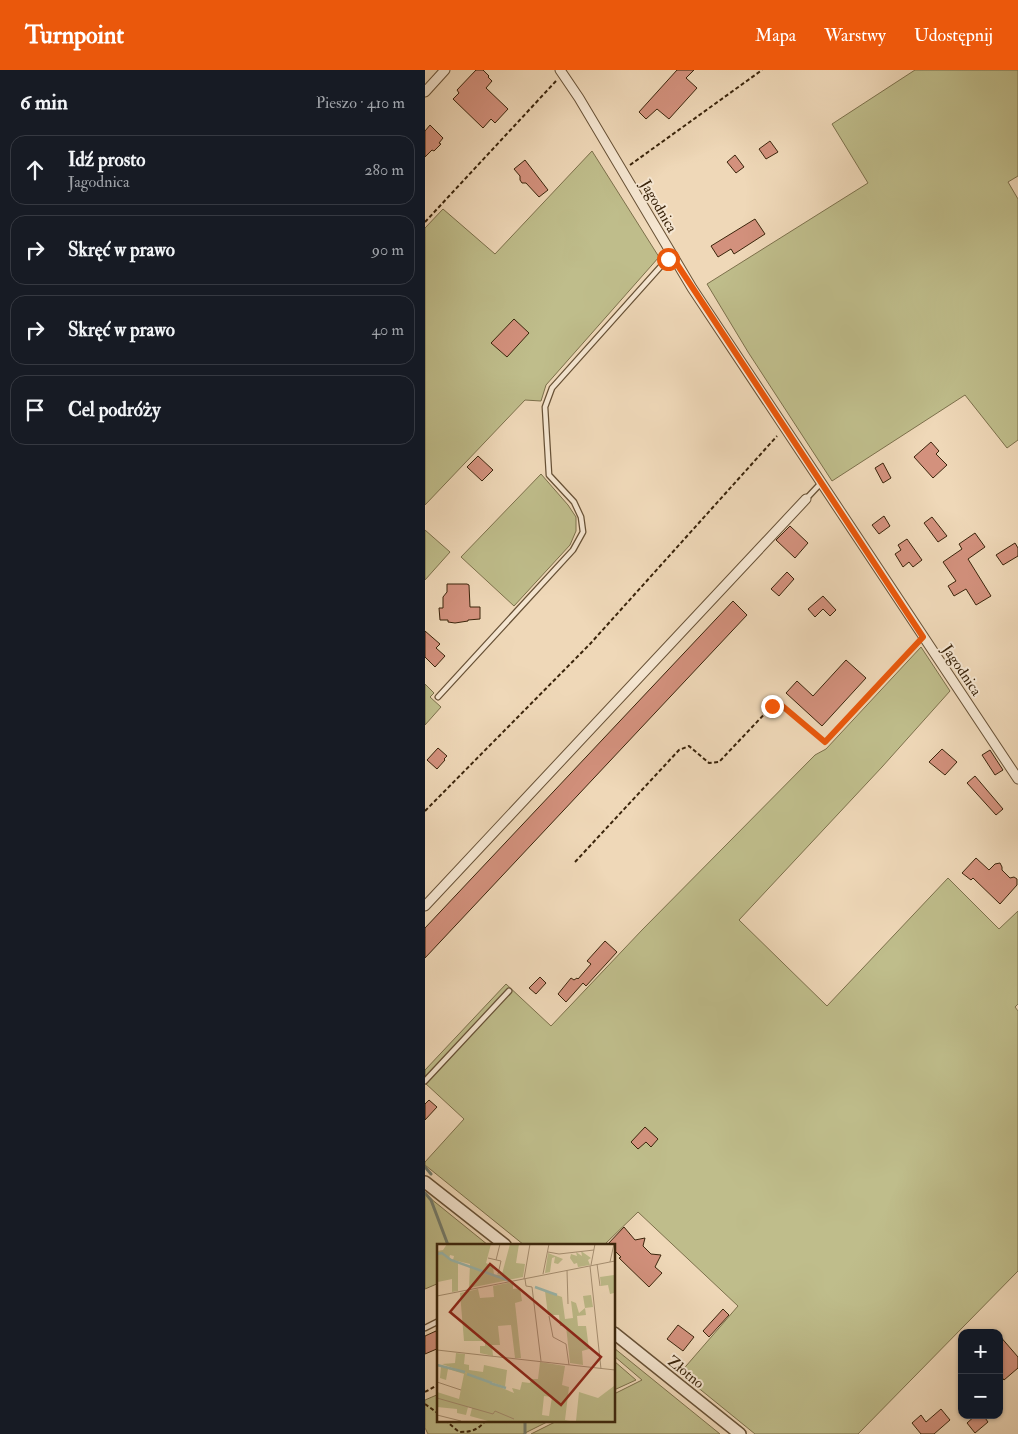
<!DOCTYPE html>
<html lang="pl">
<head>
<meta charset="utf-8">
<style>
	:root { --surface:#171b24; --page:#20242c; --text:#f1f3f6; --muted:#9ea1a6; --line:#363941; --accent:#ea580c }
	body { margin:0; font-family:"IM FELL Double Pica",serif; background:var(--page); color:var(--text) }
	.controls { position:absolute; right:15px; bottom:15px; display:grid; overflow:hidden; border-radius:10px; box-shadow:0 1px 4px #0004 }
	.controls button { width:45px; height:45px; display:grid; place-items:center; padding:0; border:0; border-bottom:1px solid var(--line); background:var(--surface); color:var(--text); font:25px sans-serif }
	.stop { position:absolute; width:15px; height:15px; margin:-11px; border:4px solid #ea580c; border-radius:50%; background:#fff }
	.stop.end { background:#ea580c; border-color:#fff; box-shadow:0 1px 5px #0008 }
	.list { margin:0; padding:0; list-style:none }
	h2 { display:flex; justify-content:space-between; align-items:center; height:65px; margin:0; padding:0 20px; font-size:21px }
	h2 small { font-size:16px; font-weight:400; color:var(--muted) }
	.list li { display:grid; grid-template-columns:32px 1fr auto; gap:15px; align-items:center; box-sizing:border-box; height:70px; margin:0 10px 10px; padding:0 10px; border:1px solid var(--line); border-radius:15px }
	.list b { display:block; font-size:19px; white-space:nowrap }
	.list p { margin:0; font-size:16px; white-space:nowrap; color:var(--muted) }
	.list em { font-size:16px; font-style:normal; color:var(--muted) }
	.icon { flex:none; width:28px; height:28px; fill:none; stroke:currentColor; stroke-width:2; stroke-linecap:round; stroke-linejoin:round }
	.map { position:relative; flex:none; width:593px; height:1364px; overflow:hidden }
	header { display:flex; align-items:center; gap:30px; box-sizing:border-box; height:70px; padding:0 25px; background:var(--accent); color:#fff }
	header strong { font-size:24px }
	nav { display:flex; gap:28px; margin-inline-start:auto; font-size:18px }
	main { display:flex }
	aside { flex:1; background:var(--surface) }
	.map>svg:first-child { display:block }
</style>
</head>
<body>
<header>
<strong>Turnpoint</strong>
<nav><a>Mapa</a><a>Warstwy</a><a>Udostępnij</a></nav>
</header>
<main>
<aside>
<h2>6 min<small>Pieszo · 410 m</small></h2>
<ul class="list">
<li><svg class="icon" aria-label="ahead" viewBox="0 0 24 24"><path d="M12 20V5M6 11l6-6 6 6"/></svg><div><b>Idź prosto</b><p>Jagodnica</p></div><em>280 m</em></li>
<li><svg class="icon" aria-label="right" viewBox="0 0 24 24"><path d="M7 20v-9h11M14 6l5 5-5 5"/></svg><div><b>Skręć w prawo</b></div><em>90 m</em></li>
<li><svg class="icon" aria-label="right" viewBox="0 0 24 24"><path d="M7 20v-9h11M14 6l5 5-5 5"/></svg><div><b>Skręć w prawo</b></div><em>40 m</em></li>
<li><svg class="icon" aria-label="arrive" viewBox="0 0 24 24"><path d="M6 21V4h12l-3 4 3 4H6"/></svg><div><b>Cel podróży</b></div></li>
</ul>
</aside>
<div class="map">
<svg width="593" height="1364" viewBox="0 0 593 1364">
	<rect width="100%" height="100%" fill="#efd8b8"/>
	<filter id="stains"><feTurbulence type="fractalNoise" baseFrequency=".004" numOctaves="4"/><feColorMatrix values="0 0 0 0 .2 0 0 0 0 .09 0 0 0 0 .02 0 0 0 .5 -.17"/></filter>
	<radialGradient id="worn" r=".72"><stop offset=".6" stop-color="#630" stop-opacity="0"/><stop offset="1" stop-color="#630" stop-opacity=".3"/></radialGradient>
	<g fill="#bfbd8b" stroke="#7c704b">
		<polygon points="490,0 593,0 593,106 583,112 593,129 593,370 582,378 540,325 407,411 323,282 282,214 443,113 407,54"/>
		<polygon points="167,81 234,187 121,315 116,331 100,330 0,435 0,158 18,139 70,184"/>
		<polygon points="116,404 143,435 151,447 151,461 145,475 89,536 36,487"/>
		<polygon points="0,460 25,482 0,510"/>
		<polygon points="496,577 525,621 457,697 314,850 402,936 523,808 574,859 593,841 593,934 590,937 593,941 593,1201 433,1364 330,1364 255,1303 313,1236 213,1142 179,1175 99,1175 0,1095 0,1092 39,1049 0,1013 0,1000 81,914 126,956 217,860 390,685 401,679"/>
		<polygon points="0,614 9,623 5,627 16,637 0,655"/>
		<polygon points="0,1124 63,1175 14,1175 14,1213 0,1219"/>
		<polygon points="189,1278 295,1364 106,1364 134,1350 189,1350 189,1324 217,1310 189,1286"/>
		<polygon points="189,1291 211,1310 189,1320"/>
		<polygon points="14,1324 14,1350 126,1350 98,1364 3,1364 0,1358 0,1330"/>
	</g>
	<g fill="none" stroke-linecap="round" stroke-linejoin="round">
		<g stroke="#747d6e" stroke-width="3">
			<polyline points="0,1097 6,1104"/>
			<polyline points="0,1123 6,1130 23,1175"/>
			<polyline points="100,1350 100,1364"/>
		</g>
	</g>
	<g fill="#d3917d" stroke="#3a240b">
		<polygon points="51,0 58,0 64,6 63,7 67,11 61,18 83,39 70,53 66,49 58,58 28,29 34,23 32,20"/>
		<polygon points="252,0 269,0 261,8 272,18 244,49 232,39 221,49 214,42"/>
		<polygon points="5,55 18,68 14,73 16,74 9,81 7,80 0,87 0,61"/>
		<polygon points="345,71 353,82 341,89 334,79"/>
		<polygon points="310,85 319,97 311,103 302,92"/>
		<polygon points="100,90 123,120 114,127 101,113 97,113 95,110 95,106 89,99"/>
		<polygon points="330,149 340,164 309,184 306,179 293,187 286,176"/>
		<polygon points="89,249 104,263 82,287 66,273"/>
		<polygon points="506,372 514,381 511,384 522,395 508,408 489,387"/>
		<polygon points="53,386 68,400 57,411 42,397"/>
		<polygon points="458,393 466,408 458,413 450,398"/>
		<polygon points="459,446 465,456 454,464 447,455"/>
		<polygon points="507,447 522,466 513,472 499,453"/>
		<polygon points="365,456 383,473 370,488 351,470"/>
		<polygon points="550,463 560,477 543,489 566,526 551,535 541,519 529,526 523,516 531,511 518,492 537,479 534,474"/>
		<polygon points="482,469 497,490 488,497 484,492 478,497 470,484 476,480 473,475"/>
		<polygon points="590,473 593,478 593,486 578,495 571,485"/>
		<polygon points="362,502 369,509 354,526 346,519"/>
		<polygon points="22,514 42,514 44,515 45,537 55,537 55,549 43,550 43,551 30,553 23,552 23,550 15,550 14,538 18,538 18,527 22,522"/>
		<polygon points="398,526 411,540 405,546 398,539 390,547 383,539"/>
		<polygon points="308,531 322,545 0,888 0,858"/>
		<polygon points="0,561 15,574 11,578 20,586 10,597 0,587"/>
		<polygon points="421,590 441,608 397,656 361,623 372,611 388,626"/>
		<polygon points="13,678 22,686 19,689 20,690 12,699 2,690"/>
		<polygon points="517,679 532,692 520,705 504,692"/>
		<polygon points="565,680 578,700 570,705 557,685"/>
		<polygon points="550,706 578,739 571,745 542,713"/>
		<polygon points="551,788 564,800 570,794 575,793 577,797 577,800 585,808 589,807 592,809 592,815 575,834 548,808 546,810 537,803"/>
		<polygon points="180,871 192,882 161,916 158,913 141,932 133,924 146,908 149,910 152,908 153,909 166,894 162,891"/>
		<polygon points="115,907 121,913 111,924 104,918"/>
		<polygon points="4,1030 12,1037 0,1050 0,1034"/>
		<polygon points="220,1057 233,1069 226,1077 221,1072 213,1079 206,1072"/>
		<polygon points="199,1157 210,1170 220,1168 218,1176 226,1184 236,1185 230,1197 237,1203 224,1217 194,1188 196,1187 189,1180 189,1175 182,1175"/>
		<polygon points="298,1239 304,1245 284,1267 278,1261"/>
		<polygon points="253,1255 269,1267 258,1281 242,1269"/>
		<polygon points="11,1261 14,1266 14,1278 0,1284 0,1266"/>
		<polygon points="574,1265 593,1287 593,1298 579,1310 574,1304"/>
		<polygon points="516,1339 525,1350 509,1364 496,1364 487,1353 496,1345 501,1352"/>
		<polygon points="551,1345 558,1345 563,1352 550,1363 542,1353"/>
	</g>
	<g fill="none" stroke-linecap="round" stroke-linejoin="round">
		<defs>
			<g id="service">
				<polyline points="381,429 396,413"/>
				<polyline points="13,627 148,480 158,462 156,447 149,432 124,405 120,337 127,318 246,185"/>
				<polyline points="0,1011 84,921"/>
				<polyline points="0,1258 14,1251"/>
			</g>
			<g id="minor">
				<polyline points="135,0 154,28 267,218 593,709"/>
				<polyline points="0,22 20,0"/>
				<polyline points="0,836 381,429"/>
			</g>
			<g id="tertiary">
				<polyline points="0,1112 80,1175"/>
				<polyline points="189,1263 315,1364"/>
			</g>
		</defs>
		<use href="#service" stroke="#675136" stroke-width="7"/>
		<use href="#minor" stroke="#675136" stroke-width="11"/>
		<use href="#tertiary" stroke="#675136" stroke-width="14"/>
		<g stroke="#3a240b" stroke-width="2" stroke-dasharray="4 2.5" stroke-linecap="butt">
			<polyline points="205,95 337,0"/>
			<polyline points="0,152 131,11"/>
			<polyline points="0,741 165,574 352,366"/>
			<polyline points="150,792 254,680 264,676 284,693 294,692 347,636 355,634 401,672 492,574"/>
			<polyline points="0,1322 14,1314"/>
			<polyline points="0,1334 14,1344"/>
			<path d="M20,1350L34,1362C47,1362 53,1360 61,1350"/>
		</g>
		<use href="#service" stroke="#f5e6d1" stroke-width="4.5"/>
		<use href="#minor" stroke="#f5e6d1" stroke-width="9"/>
		<use href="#tertiary" stroke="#f5e6d1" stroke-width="11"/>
	</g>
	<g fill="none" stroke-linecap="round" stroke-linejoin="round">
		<polyline stroke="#ea580c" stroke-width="6" points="243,189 246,185 498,567 400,672 355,634 347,636"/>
	</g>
	<g text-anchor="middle" stroke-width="4" stroke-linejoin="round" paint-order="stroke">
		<g font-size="15" fill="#3a240b" stroke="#f5e6d1">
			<text transform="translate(234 136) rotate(60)" y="5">Jagodnica</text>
			<text transform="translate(537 600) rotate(56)" y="5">Jagodnica</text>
			<text transform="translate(261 1302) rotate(39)" y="5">Złotno</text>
		</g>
	</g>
	<g transform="translate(12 1174)">
		<rect width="178" height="178" fill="#efd8b8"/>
		<path d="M10,0H54L49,19L56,22L57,31L65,30L73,0H82L79,19L88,20L86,33L32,44L33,20L16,16L17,12L13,11L12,15L21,19V47L15,48V35L1,38L0,7L6,6ZM144,7L154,14L151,16L153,21L141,23L140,19L137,20L133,14L134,10L140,12L139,8L145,12ZM111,9L126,15L121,20L117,19L118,13L115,14L113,28L108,29ZM177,31V49L173,50L171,41L164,42L163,33ZM76,38V45L83,44L85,57L78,59L84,114H78L74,81L61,82L63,101H55L56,112L43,109V102H48V97H27L23,49L41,45L43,54L57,53L56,42ZM108,47L125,53L128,75L136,74L134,57L139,59L142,69L148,64L146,52L154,51L156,63L148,64L149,71L140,72L141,82H149L152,105L145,107L146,121L133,119L129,82H123L122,71H111ZM19,109L28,110L27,120L32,121V126L46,128L47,121L70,126L68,143L5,120L18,119ZM103,118L128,122L125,141L132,143L128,176L133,177H51L33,172L35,164L31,163L29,171L20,169V165L0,163V148L22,155L27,130L11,125L9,136L3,134L4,123L22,126L77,149L75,144L83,146L85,138L93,139L94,135H101ZM107,152L115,153L112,172L105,171ZM177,142V177H139L142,148L161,154Z" fill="#bfbd8b" fill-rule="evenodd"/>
		<path fill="none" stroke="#9ab9b0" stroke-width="2.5" d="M0,10L5,9L14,16L73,37M98,43L120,51M0,121L28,128M30,130L55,139M53,139L69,144"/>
		<path fill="none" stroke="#a79073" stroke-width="1" d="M111,8L122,10L157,6M51,14L64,17L61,30M59,16L63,0M173,18L177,0M160,20L163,42M154,21L158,0M153,22L164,125M130,26L131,60M106,30L112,0M87,35L93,0M88,35L89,42L95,43L104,117M0,52L178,17M112,72L116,93L129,100L132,121M0,106L178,126M0,138L24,146M0,154L56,170L58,167L77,175M0,171L24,177"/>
		<path fill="#8f2418" fill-opacity="0.15" stroke="#8f2418" stroke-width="2.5" d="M53,20L164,113L124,161L13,68Z"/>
		<rect width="178" height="178" fill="none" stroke="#3a240b" stroke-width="2.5"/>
	</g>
	<rect width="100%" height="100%" filter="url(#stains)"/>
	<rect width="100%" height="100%" fill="url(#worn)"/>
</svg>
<div class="controls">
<button>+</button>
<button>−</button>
</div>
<div class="stop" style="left:243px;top:189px"></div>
<div class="stop end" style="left:347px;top:636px"></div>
</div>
</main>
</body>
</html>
